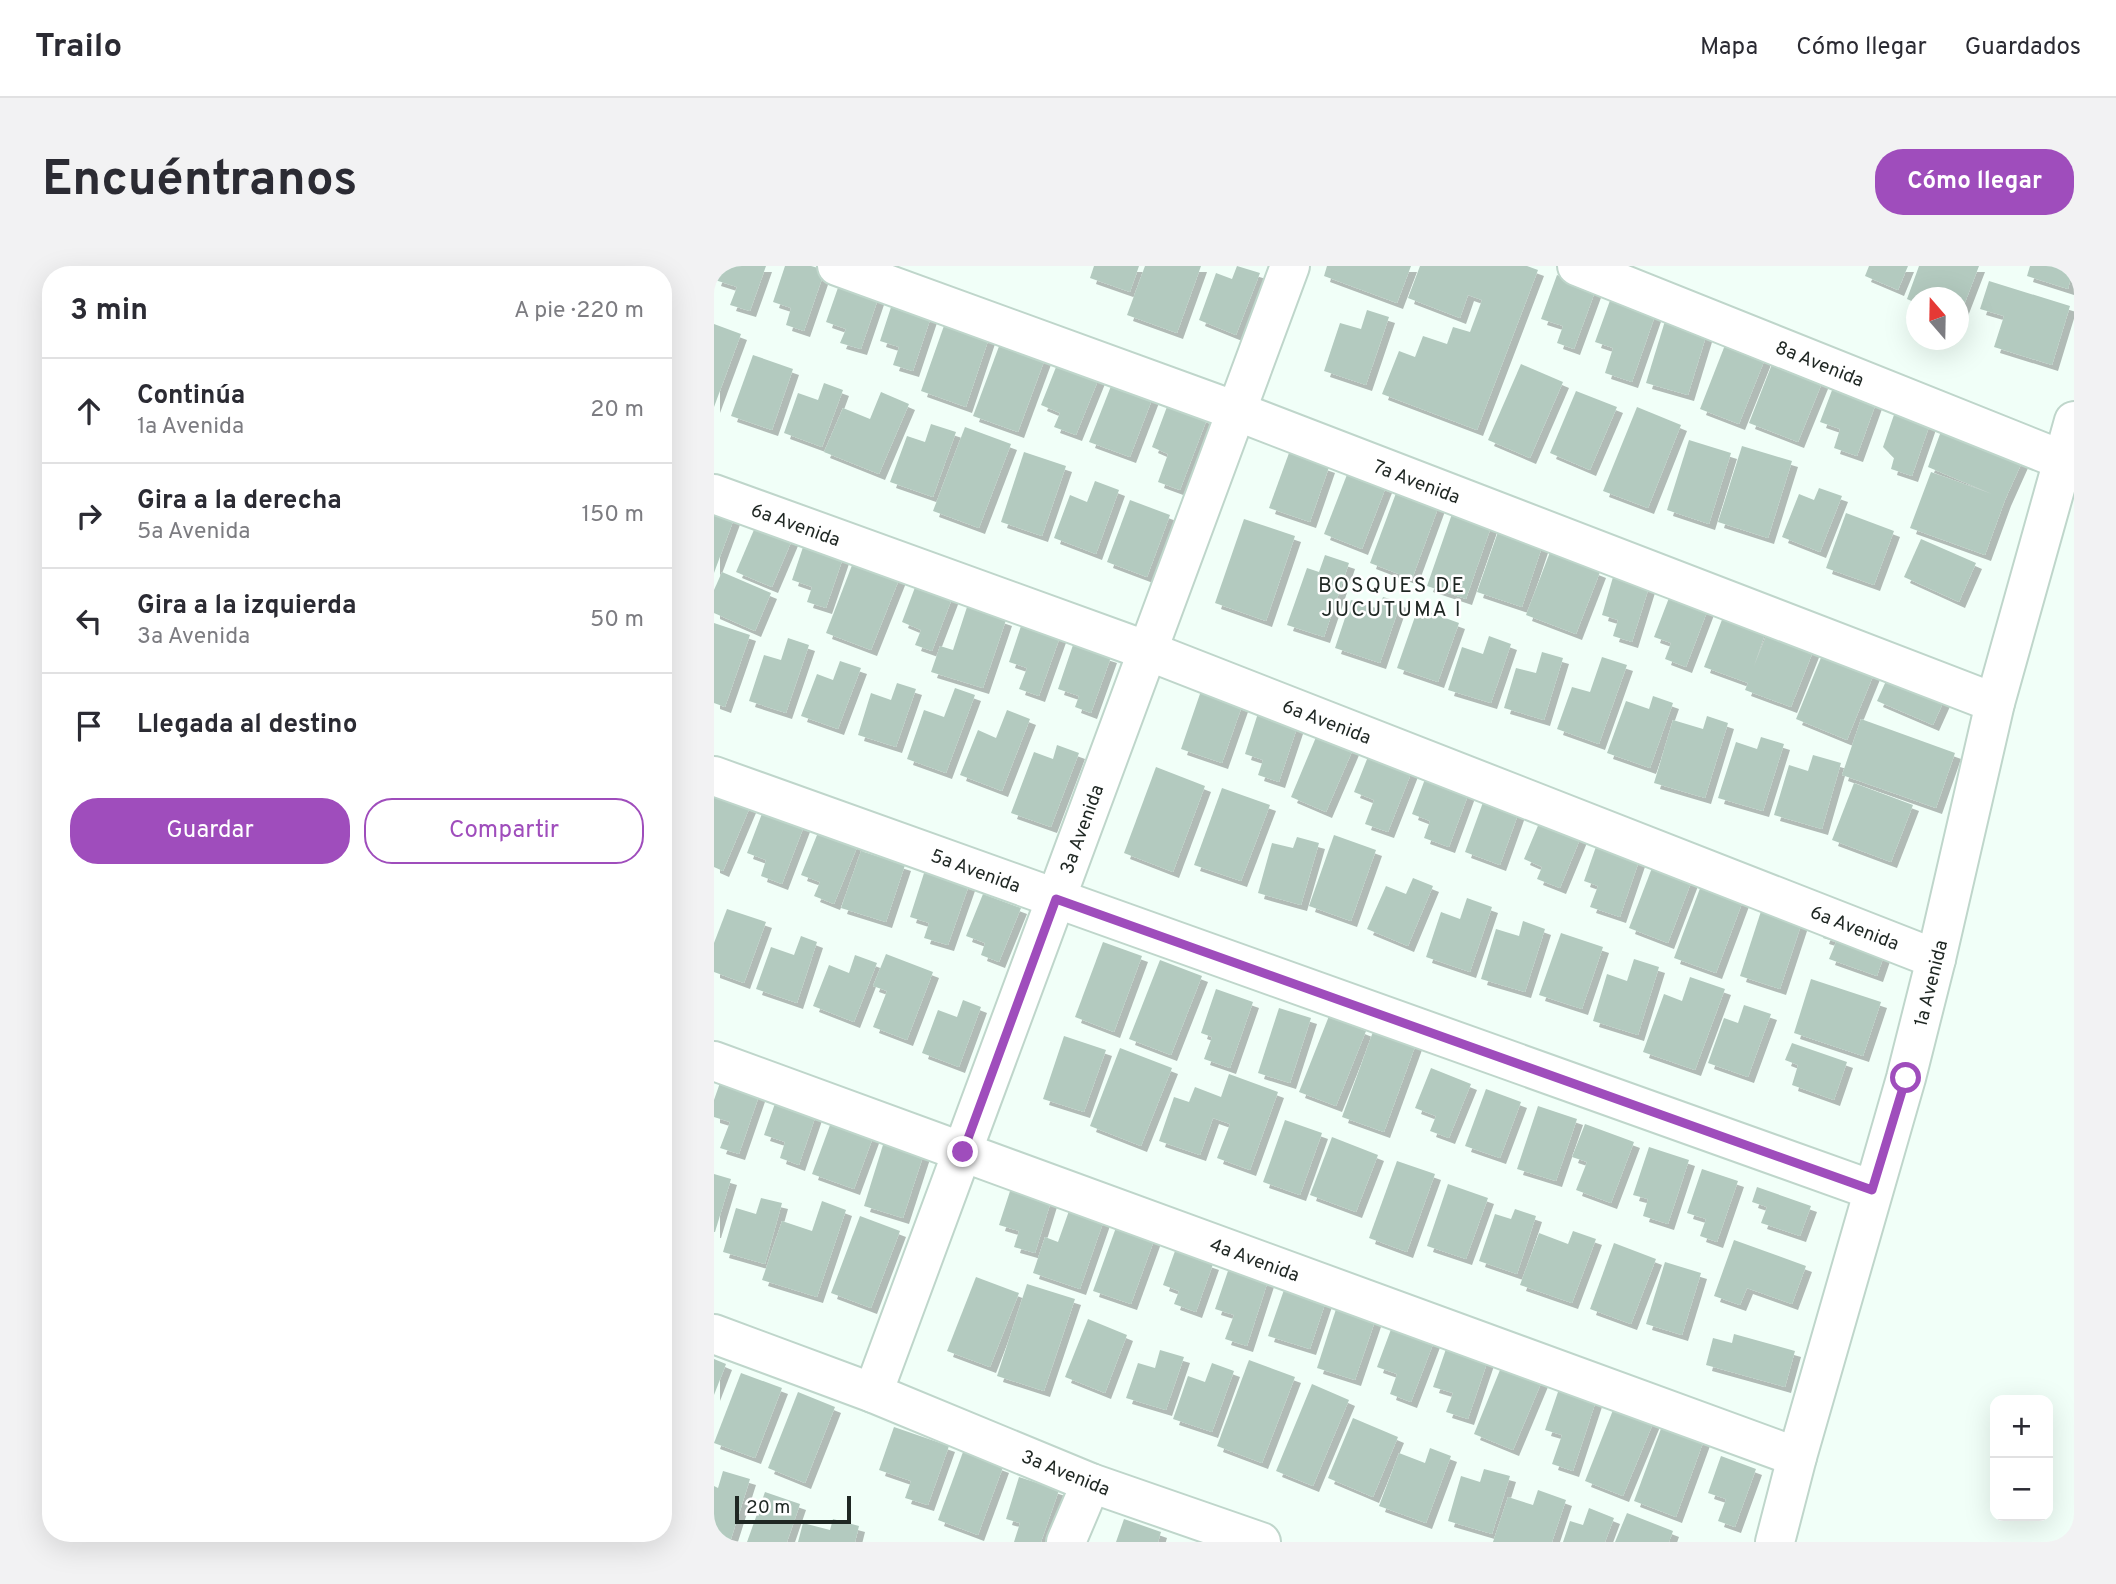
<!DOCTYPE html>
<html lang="es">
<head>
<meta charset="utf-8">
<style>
	:root { --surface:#fff; --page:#f2f2f3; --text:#2b2b33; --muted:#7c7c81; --line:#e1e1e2; --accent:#9f4dbc }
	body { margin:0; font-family:Overpass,sans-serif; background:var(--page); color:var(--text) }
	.controls { position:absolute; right:21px; bottom:21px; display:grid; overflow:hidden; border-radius:14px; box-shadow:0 7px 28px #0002 }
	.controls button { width:63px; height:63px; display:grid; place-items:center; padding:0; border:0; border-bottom:2px solid var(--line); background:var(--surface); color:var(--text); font:35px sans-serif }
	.compass { position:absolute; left:1192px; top:21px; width:63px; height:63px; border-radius:50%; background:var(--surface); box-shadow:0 7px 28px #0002; rotate:340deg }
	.scale { position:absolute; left:21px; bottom:18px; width:116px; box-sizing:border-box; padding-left:7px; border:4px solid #1f2723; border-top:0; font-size:19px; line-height:24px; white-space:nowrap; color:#1f2723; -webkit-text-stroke:5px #fff; paint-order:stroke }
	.stop { position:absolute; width:21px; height:21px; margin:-16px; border:5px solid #9f4dbc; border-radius:50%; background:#fff }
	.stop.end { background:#9f4dbc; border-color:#fff; box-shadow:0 2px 7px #0008 }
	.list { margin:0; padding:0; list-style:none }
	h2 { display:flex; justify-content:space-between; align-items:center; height:91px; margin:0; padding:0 28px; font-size:30px }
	h2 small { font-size:23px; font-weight:400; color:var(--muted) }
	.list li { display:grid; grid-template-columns:46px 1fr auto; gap:21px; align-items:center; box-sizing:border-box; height:105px; padding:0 28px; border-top:2px solid var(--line) }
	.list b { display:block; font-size:26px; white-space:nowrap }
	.list p { margin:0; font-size:23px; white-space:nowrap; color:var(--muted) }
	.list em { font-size:23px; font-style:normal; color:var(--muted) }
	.actions { display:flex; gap:14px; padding:21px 28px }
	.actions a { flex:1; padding:16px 0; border:2px solid var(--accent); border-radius:28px; text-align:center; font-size:24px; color:var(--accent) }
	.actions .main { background:var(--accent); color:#fff }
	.icon { flex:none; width:38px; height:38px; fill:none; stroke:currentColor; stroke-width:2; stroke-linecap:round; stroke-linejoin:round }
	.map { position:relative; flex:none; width:1360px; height:1276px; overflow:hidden; border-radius:28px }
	header { display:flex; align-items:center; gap:42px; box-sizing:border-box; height:98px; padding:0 35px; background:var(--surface); border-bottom:2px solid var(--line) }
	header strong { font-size:33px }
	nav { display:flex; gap:38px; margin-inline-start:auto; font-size:24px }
	.intro { display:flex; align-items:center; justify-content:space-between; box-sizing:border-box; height:168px; padding:0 42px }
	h1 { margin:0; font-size:49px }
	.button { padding:18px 32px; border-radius:28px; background:var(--accent); color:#fff; font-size:24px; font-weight:700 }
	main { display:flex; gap:42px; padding:0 42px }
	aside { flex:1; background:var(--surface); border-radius:28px; box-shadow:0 7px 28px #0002 }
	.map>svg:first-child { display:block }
</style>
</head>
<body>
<header>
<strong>Trailo</strong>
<nav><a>Mapa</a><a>Cómo llegar</a><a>Guardados</a></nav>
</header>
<div class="intro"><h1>Encuéntranos</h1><a class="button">Cómo llegar</a></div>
<main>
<aside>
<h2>3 min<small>A pie · 220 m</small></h2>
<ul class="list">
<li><svg class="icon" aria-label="ahead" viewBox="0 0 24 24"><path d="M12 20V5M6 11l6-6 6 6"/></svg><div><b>Continúa</b><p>1a Avenida</p></div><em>20 m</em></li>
<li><svg class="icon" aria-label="right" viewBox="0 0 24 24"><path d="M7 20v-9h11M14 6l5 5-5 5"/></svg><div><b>Gira a la derecha</b><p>5a Avenida</p></div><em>150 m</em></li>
<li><svg class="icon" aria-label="left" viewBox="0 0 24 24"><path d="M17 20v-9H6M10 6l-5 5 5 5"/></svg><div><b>Gira a la izquierda</b><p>3a Avenida</p></div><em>50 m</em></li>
<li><svg class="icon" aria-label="arrive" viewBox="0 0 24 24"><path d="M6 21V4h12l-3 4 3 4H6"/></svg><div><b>Llegada al destino</b></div></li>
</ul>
<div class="actions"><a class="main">Guardar</a><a>Compartir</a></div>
</aside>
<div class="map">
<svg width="1360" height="1276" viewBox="0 0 1360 1276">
	<defs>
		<filter id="shadow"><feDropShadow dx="6" dy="6" stdDeviation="0" flood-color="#0004"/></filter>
	</defs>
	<rect width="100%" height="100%" fill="#f1fff8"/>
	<g fill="#b3cabf" filter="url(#shadow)">
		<polygon points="6,0 52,0 36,45 16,39 23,21 1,14"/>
		<polygon points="71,0 97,0 111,4 90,65 72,59 77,42 59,36"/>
		<polygon points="380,0 425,0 416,26 376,12"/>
		<polygon points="431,0 487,0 463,67 413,49"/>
		<polygon points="523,0 546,7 522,69 485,54 502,7 518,13"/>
		<polygon points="613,0 697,0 683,37 610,10"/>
		<polygon points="706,0 813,0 824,4 763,164 668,128 685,85 701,91 709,70 733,78 739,61 756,66 768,34 754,29 746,52 694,32"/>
		<polygon points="1155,0 1194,0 1184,24 1151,10"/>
		<polygon points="1205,0 1265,0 1245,52 1244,32 1202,32 1202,37 1193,33"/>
		<polygon points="1316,0 1360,0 1354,23 1313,10"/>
		<polygon points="843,9 882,23 860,83 843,77 849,60 827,53"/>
		<polygon points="127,13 166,27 147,83 126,77 132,63 112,56"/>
		<polygon points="1275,15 1356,40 1338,99 1280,81 1290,50 1266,43"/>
		<polygon points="898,29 943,44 918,116 891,107 899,82 881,76"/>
		<polygon points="180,32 219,45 199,105 179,99 185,81 166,75"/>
		<polygon points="653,44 675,51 652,119 610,105 626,57 647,63"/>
		<polygon points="232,54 276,69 252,141 207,125"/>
		<polygon points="951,55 993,67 974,129 932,117"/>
		<polygon points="0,58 27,68 0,141"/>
		<polygon points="287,75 332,90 304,166 259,150"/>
		<polygon points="1011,79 1051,93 1025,158 986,143"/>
		<polygon points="39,89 79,103 58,164 17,150"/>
		<polygon points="1060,93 1110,112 1084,176 1035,157"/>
		<polygon points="344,96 385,112 362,169 340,161 346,147 327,139"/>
		<polygon points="807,98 849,116 816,192 774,174"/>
		<polygon points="1123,111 1166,126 1143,190 1120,182 1126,163 1106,156"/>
		<polygon points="399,115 439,131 416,191 375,176"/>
		<polygon points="110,117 129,124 108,181 70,167 84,127 104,134"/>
		<polygon points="862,125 903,141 876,204 836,187"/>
		<polygon points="167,126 195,138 165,208 110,186 129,142 156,153"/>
		<polygon points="454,138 493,153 466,224 444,216 454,188 438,181"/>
		<polygon points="1183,140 1218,152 1198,210 1177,203 1180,192 1169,181"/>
		<polygon points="923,141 967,159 934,242 889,225"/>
		<polygon points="1234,146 1317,176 1291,234 1271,289 1196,262 1217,206 1278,228 1214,201"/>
		<polygon points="217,158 242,166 219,231 176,216 193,170 211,176"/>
		<polygon points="251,161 297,178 265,262 219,245"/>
		<polygon points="975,174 1017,187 995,258 953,244"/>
		<polygon points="1028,180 1078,195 1054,272 1004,256"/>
		<polygon points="310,186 352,200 328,270 287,256"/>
		<polygon points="575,187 615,201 596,256 555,242"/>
		<polygon points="634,206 672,221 648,283 610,268"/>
		<polygon points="381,215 405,224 382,288 340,272 356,229 373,236"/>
		<polygon points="685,219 727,234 698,313 656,297"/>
		<polygon points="1105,222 1128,230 1106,286 1068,271 1085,228 1100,234"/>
		<polygon points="416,234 456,249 433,311 393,296"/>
		<polygon points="0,242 21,250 0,307"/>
		<polygon points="739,245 778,258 752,333 713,320"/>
		<polygon points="1132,247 1180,265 1160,319 1112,302"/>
		<polygon points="530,253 581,270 552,355 501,337"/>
		<polygon points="42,259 78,274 58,321 22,306"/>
		<polygon points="785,263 829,278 808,341 763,326"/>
		<polygon points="1207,273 1262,297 1245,336 1190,311"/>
		<polygon points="91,275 130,289 112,342 93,336 98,321 78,314"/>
		<polygon points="836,286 886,306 862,368 812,349"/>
		<polygon points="611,289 635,297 610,371 573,359 593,302 605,306"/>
		<polygon points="140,294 186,311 157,384 112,367"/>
		<polygon points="8,306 57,327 41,365 0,347 0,324"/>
		<polygon points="899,311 935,321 918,376 899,370 904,354 888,349"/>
		<polygon points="203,316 239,330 218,385 201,379 207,364 188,356"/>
		<polygon points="958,324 996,338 972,401 951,393 957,377 940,371"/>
		<polygon points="1017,330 1059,344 1040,400 1056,360 1102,378 1077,441 1031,424 1034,417 990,401"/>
		<polygon points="669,331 687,336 666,397 621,382 637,334 665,343"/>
		<polygon points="253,341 292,354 269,422 217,406 226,380 239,384"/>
		<polygon points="704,342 745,357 724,416 683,402"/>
		<polygon points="309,354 347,368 325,430 305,423 313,402 295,396"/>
		<polygon points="0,357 36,369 11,441 0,437"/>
		<polygon points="775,370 797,378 777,437 734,424 748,381 769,388"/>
		<polygon points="74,372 95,379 72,447 35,435 50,389 67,394"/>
		<polygon points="1115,372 1166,393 1133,474 1082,453"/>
		<polygon points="359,379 397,391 377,447 361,441 365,430 344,423"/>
		<polygon points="828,386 849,392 830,454 790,442 802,402 822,407"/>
		<polygon points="888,391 913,399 885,478 843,463 858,421 876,426"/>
		<polygon points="126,395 147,402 124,463 87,450 103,408 119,414"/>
		<polygon points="1181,395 1237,419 1219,459 1163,435"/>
		<polygon points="183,417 202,423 182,481 144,469 157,427 177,434"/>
		<polygon points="241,422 261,429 232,507 193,493 210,444 230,451"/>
		<polygon points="487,425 528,440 508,497 467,483"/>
		<polygon points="939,430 959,437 936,502 893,487 912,435 935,443"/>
		<polygon points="293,444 316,453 288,525 246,509 264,464 282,472"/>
		<polygon points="545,444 585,456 565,516 544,509 549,494 531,488"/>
		<polygon points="993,450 1014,457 991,532 940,517 959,454 989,463"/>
		<polygon points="610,452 646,467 612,546 577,531"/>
		<polygon points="1147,453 1241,487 1222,542 1128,509"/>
		<polygon points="1047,471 1070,478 1049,545 1004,532 1022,476 1043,483"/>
		<polygon points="343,479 365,487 337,561 297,547 320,486 339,493"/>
		<polygon points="657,483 700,500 674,566 651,558 660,534 640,526"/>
		<polygon points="1099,489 1127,497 1108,563 1060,549 1075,499 1094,505"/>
		<polygon points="442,501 491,520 459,606 410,587"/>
		<polygon points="714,505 757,521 735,581 710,572 716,555 698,548"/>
		<polygon points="1140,517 1199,539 1177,596 1118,574"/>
		<polygon points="508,522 556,539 527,615 480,599"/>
		<polygon points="0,526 36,541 9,605 0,601"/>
		<polygon points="772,528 807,540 786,599 751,586"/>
		<polygon points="49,545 90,560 68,618 47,610 52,594 33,587"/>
		<polygon points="828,550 869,566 846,622 823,613 828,601 810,593"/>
		<polygon points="105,564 144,579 120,638 100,630 106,616 87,609"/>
		<polygon points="620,569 662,584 637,655 595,640"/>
		<polygon points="583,571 605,577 587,639 544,627 558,577 579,582"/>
		<polygon points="885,572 928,586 906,651 876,641 884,620 870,615"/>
		<polygon points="147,585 191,599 172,656 127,642"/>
		<polygon points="941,594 980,609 954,677 915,662"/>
		<polygon points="211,604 255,619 234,679 210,672 215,657 196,651"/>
		<polygon points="699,612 719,620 694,680 653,663 672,620 692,628"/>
		<polygon points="988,617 1030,632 1002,707 960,692"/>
		<polygon points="269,628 307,642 285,696 267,689 271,677 252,670"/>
		<polygon points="753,632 778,641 756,706 712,691 727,646 746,653"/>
		<polygon points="1050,636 1090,650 1066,723 1026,710"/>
		<polygon points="13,643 52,656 30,717 0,706 0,677"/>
		<polygon points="1117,651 1176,672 1163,710 1115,693 1122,676 1109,672"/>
		<polygon points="809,655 831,663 811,726 767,713 782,663 805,670"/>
		<polygon points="847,667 889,681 868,743 825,729"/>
		<polygon points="87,670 103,676 83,737 42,723 57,681 80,689"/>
		<polygon points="389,676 428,690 400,766 361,751"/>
		<polygon points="172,688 219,706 193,774 159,761 173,725 159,720"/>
		<polygon points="141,689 163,697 140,756 99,740 115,699 135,707"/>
		<polygon points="920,693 945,701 924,769 879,755 893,708 913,715"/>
		<polygon points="446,694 488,710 457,789 415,773"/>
		<polygon points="976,711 1011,723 981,804 929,786 950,728 968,735"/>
		<polygon points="1097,713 1167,736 1149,790 1080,767"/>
		<polygon points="502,723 539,736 516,802 490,793 498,771 487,767"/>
		<polygon points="249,734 267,741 245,801 208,787 224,744 243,751"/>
		<polygon points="1030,739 1057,748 1034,811 994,797 1010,752 1024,757"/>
		<polygon points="565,742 597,752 576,817 544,807"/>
		<polygon points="615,750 652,765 622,840 585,826"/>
		<polygon points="660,763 702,778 670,866 628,851"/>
		<polygon points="350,770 392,784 370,846 329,833"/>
		<polygon points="1078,777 1133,796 1120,834 1078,819 1084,799 1071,794"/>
		<polygon points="406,782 458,802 427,880 376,860"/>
		<polygon points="717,802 757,818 735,872 716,865 722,850 701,842"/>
		<polygon points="515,808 564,826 536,904 503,892 516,858 499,852 486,889 445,875 460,831 475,836 481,821 507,831"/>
		<polygon points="8,811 47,824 25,888 6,882 16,856 0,851 0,834"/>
		<polygon points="772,823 807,836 786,892 751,880"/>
		<polygon points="65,826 105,840 85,899 66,892 71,876 50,869"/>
		<polygon points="126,832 168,847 140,923 98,908"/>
		<polygon points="824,840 863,853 842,915 803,903"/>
		<polygon points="571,854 608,867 586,929 549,916"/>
		<polygon points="871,858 920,876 897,937 862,924 873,896 858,891"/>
		<polygon points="173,866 213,878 189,952 150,940"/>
		<polygon points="618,871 664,889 642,946 596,929"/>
		<polygon points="935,881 975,894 954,958 929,950 934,933 919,929"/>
		<polygon points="683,895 721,908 693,986 655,972"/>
		<polygon points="988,903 1024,915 1003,976 986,970 992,953 973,947"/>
		<polygon points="0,908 17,913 1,966 0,966"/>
		<polygon points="734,918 774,932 752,993 713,980"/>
		<polygon points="298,919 338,932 321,987 300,981 305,965 285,959"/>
		<polygon points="1043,921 1097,940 1086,970 1047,957 1053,941 1038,936"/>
		<polygon points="47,932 68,937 51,998 9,986 22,942 42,948"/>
		<polygon points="108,935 132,944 103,1031 48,1014 68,955 98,965"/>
		<polygon points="356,942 390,954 366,1023 319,1007 331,971 344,976"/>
		<polygon points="801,943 822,950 803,1008 765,995 781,948 797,953"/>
		<polygon points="146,950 186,965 157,1042 117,1027"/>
		<polygon points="404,956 442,969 417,1038 379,1025"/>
		<polygon points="859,965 882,973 858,1037 806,1019 825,967 854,978"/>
		<polygon points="1020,974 1092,1000 1078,1038 1033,1022 1026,1039 1000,1030"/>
		<polygon points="900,977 942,993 917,1058 876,1043"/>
		<polygon points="461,985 499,998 482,1046 460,1038 465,1025 449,1019"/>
		<polygon points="951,996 987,1007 968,1069 932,1058"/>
		<polygon points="515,1002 554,1015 533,1080 511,1073 520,1049 501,1043"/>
		<polygon points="262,1011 305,1027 276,1101 233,1085"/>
		<polygon points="313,1018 361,1033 330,1125 283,1110"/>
		<polygon points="572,1018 613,1032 596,1083 554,1070"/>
		<polygon points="623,1040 662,1052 641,1114 603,1102"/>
		<polygon points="374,1053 413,1069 391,1127 351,1111"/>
		<polygon points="679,1058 721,1073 697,1136 676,1128 683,1108 663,1101"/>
		<polygon points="1020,1068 1081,1085 1071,1121 992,1099 999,1072 1018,1077"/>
		<polygon points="733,1080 774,1094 754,1153 732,1146 739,1127 719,1121"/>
		<polygon points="446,1084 470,1091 452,1144 412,1132 424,1097 441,1102"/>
		<polygon points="0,1093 12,1098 0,1129"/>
		<polygon points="535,1094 581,1111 548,1197 503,1180"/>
		<polygon points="498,1097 520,1105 498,1166 459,1153 474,1110 491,1116"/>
		<polygon points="788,1099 828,1115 799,1184 760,1168"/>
		<polygon points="27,1107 68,1122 41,1192 0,1177"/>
		<polygon points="598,1118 635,1134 599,1220 562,1205"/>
		<polygon points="845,1123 882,1135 859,1205 838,1198 848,1169 831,1164"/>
		<polygon points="84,1126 121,1141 91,1217 54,1202"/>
		<polygon points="901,1139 940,1155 909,1230 871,1215"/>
		<polygon points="639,1152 684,1171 659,1231 614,1212"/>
		<polygon points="948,1160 990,1174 962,1251 920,1235"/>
		<polygon points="180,1161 235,1180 214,1239 191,1232 197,1215 165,1204"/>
		<polygon points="716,1182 737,1190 712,1257 665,1240 685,1187 711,1197"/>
		<polygon points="249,1186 289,1201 264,1269 224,1254"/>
		<polygon points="1007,1190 1042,1203 1021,1261 1004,1255 1012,1233 994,1227"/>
		<polygon points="770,1203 796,1210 778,1268 734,1255 747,1210 766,1216"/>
		<polygon points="9,1205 36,1213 16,1276 0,1276 0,1220 4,1222"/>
		<polygon points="305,1211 345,1224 327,1276 300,1276 306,1257 292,1253"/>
		<polygon points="824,1224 852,1234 838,1276 779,1276 794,1231 819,1239"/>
		<polygon points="51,1226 86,1238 73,1276 33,1276"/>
		<polygon points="875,1242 900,1252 891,1276 849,1276 856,1255 869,1259"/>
		<polygon points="913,1247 959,1265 955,1276 901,1276"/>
		<polygon points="119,1253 145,1260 141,1276 84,1276 89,1257 116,1264"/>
		<polygon points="410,1253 447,1266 444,1276 402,1276"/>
	</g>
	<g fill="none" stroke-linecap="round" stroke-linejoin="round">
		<defs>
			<g id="minor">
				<polyline points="123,0 522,145 1281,437"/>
				<polyline points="863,0 1348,194"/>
				<polyline points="0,228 434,385 1222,693"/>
				<polyline points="0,510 1158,924"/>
				<polyline points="0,795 1083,1191"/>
				<polyline points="0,1068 159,1127 377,1217 547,1276"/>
				<polyline points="159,1127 576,0"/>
				<polyline points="352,1276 377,1217"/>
				<polyline points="1061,1276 1083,1191 1192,812 1222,693 1281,437 1360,155"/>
			</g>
		</defs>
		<use href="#minor" stroke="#bfd6cb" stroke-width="42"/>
		<use href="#minor" stroke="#fff" stroke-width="38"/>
	</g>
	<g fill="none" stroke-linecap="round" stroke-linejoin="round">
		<polyline stroke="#9f4dbc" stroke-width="9" points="249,886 342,633 1158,924 1192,812"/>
	</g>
	<g text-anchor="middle" stroke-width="5" stroke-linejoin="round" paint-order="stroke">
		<g font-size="19" fill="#1f2723" stroke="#fff">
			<text transform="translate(1106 97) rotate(22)" y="7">8a Avenida</text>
			<text transform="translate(703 215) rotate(21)" y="7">7a Avenida</text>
			<text transform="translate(82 258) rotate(20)" y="7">6a Avenida</text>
			<text transform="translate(613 455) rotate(21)" y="7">6a Avenida</text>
			<text transform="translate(367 563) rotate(-70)" y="7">3a Avenida</text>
			<text transform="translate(262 604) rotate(20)" y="7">5a Avenida</text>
			<text transform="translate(1141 661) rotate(21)" y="7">6a Avenida</text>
			<text transform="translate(1216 717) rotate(-76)" y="7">1a Avenida</text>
			<text transform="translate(541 993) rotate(20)" y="7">4a Avenida</text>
			<text transform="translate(352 1206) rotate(22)" y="7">3a Avenida</text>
		</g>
		<g font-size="21" letter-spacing="2" fill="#1f2723" stroke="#fff">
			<text x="678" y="326">BOSQUES DE<tspan x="678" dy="24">JUCUTUMA I</tspan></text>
		</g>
	</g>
</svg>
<div class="controls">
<button>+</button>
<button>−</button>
</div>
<svg class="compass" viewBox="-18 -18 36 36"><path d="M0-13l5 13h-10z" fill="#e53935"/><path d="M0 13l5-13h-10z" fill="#7c7c81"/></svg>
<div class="scale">20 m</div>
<div class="stop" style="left:1192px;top:812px"></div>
<div class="stop end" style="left:249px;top:886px"></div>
</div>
</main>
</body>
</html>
